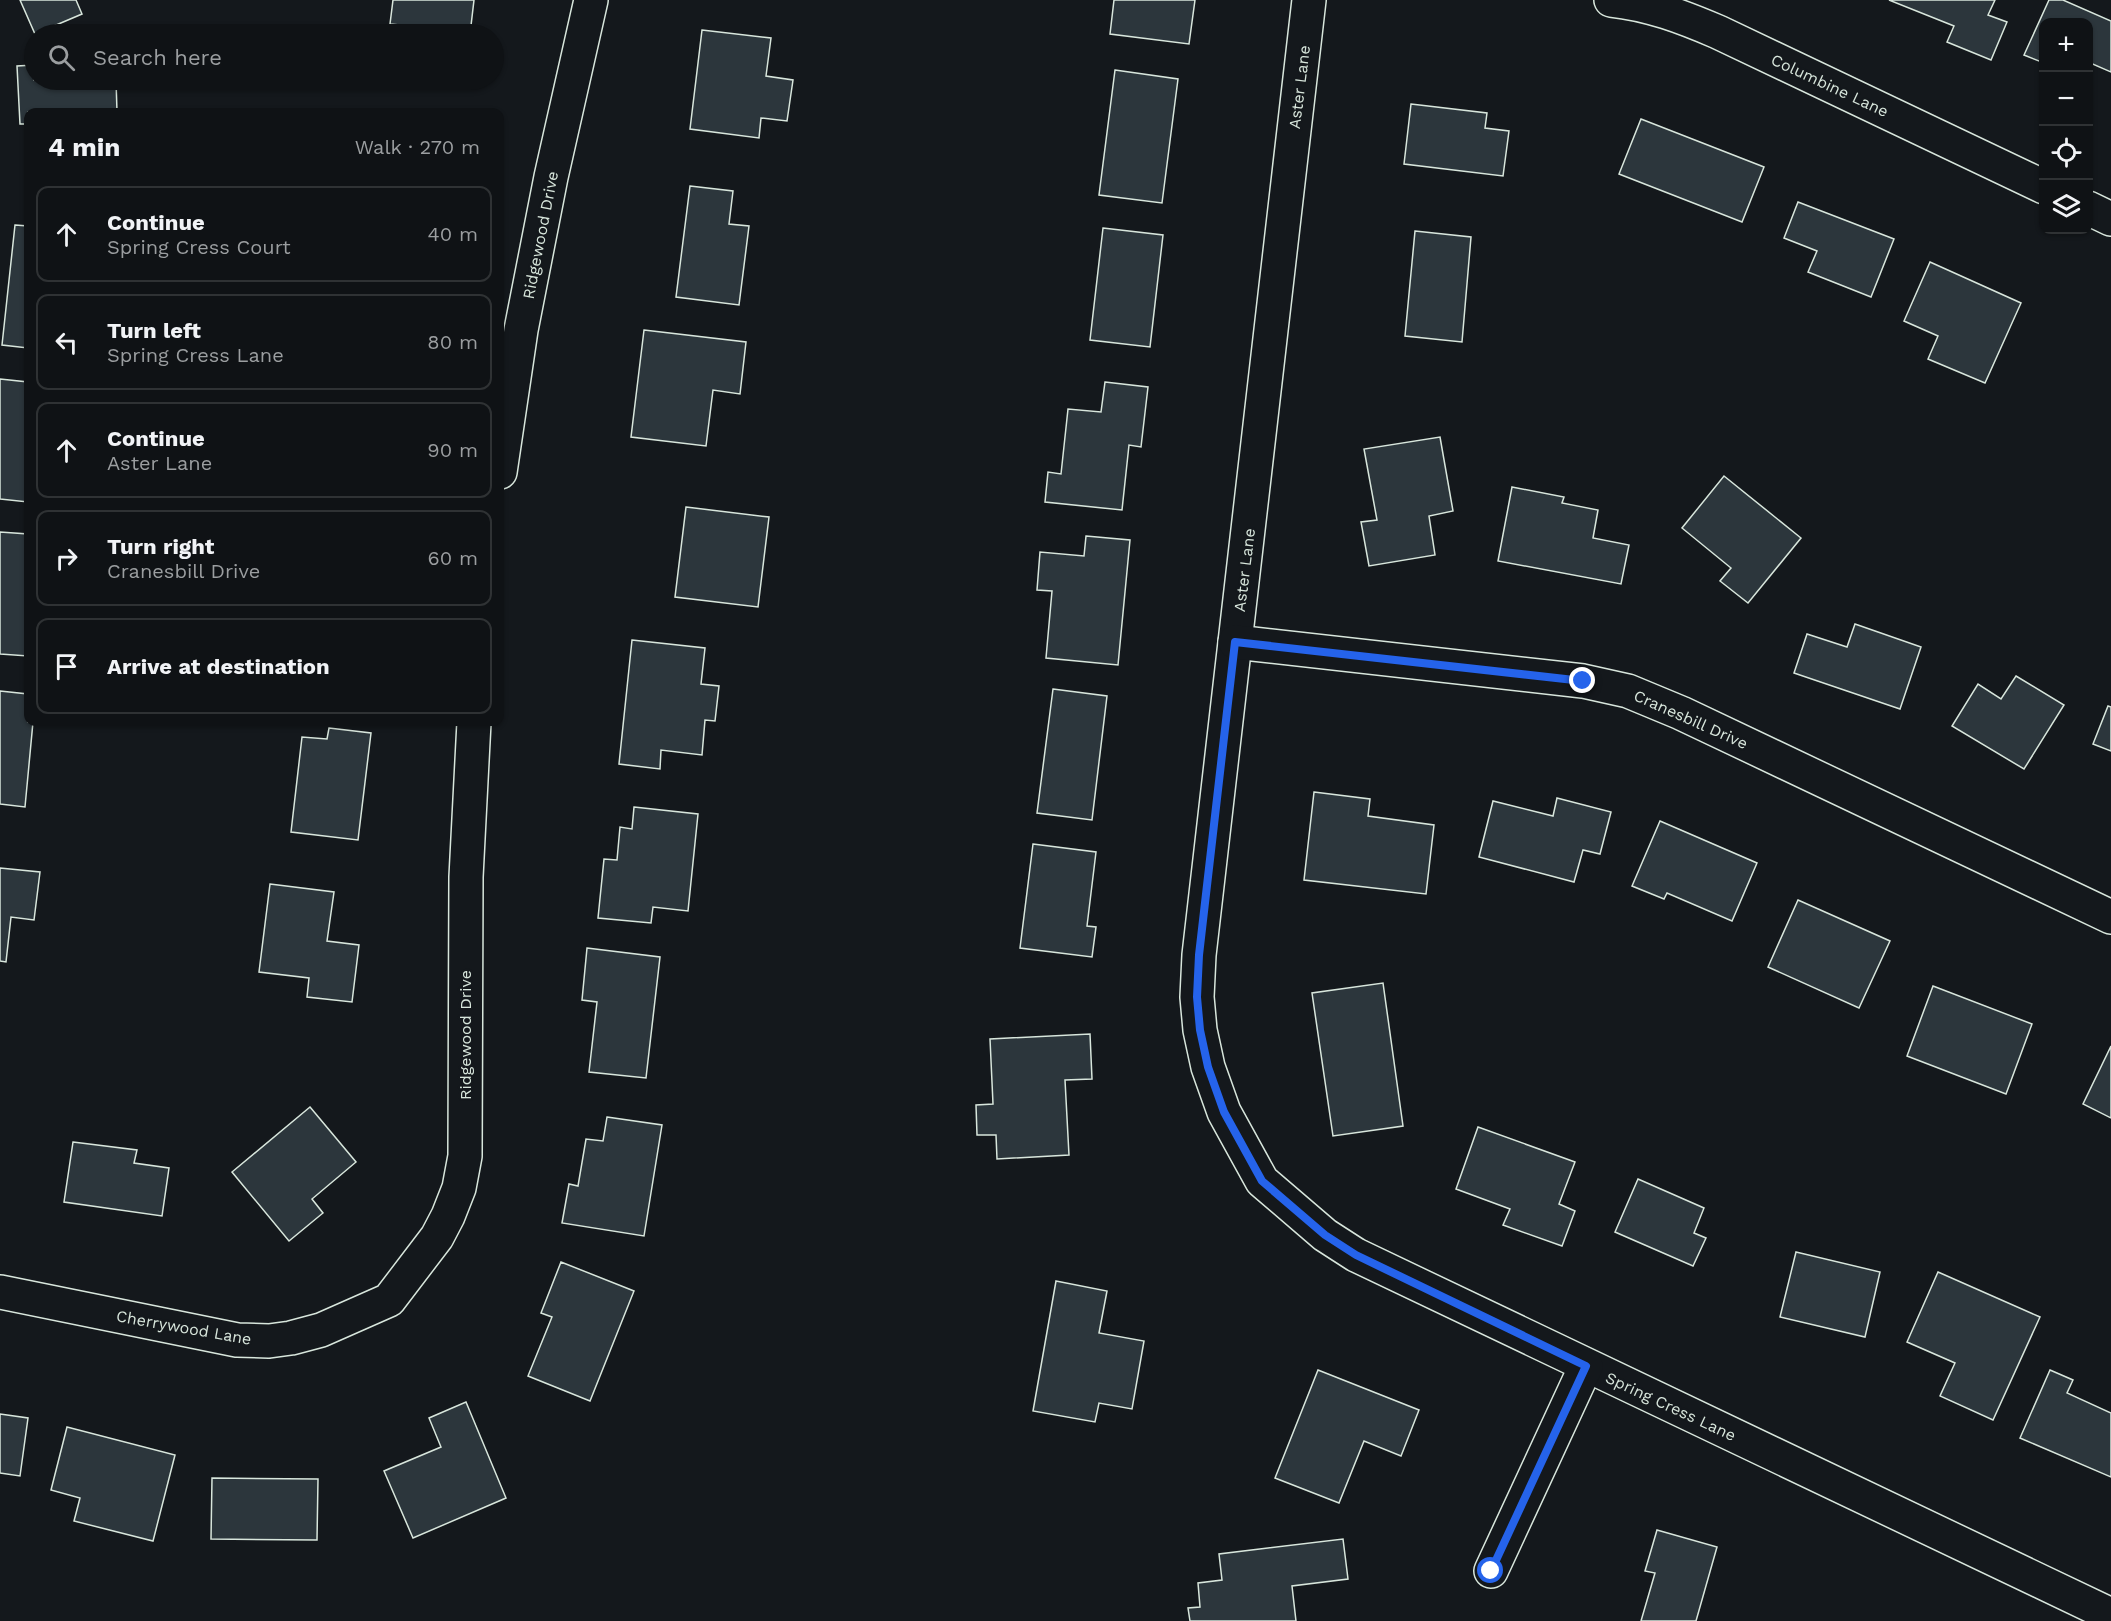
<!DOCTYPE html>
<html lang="en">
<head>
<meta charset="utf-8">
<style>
	:root { --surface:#0f1215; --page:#1d2022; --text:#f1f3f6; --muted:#9b9ea0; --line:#2f3234 }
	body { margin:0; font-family:"Work Sans",sans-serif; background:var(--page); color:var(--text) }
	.controls { position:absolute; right:18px; top:18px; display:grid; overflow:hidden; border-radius:12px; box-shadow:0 2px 4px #0004 }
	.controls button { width:54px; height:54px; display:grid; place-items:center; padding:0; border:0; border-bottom:2px solid var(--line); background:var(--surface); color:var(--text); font:30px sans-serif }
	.stop { position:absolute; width:18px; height:18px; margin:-14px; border:4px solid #2563eb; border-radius:50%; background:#fff }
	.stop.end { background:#2563eb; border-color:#fff; box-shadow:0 2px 6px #0008 }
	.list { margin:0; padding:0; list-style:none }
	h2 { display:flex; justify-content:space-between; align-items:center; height:78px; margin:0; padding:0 24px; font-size:26px }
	h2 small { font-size:20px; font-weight:400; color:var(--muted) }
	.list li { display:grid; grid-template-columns:39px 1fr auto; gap:18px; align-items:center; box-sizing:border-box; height:96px; margin:0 12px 12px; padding:0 12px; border:2px solid var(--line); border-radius:12px }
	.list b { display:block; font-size:22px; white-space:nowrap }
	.list p { margin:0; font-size:20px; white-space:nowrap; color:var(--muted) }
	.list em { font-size:20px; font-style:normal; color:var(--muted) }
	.icon { flex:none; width:33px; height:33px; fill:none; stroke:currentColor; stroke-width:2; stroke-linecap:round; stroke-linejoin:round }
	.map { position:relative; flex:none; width:2111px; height:1621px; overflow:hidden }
	.search { position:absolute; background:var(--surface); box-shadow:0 2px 4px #0004; left:24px; top:24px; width:480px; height:66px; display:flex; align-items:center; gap:15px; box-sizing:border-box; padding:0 21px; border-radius:33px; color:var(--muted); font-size:22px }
	.panel { position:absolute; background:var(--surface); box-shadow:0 2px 4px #0004; left:24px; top:108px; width:480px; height:618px; border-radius:12px }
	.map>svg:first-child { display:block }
</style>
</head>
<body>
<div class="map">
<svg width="2111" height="1621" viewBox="0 0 2111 1621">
	<rect width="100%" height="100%" fill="#14181c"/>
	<g fill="#2c363c" stroke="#d8e6dc" stroke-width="1.5">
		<polygon points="20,0 76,0 82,14 35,34"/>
		<polygon points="393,0 474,0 470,34 408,34 409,26 390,24"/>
		<polygon points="1114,0 1195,0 1189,44 1110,34"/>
		<polygon points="1889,0 1995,0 1988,15 2007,22 1991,60 1947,42 1954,26"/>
		<polygon points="2049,0 2063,0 2111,21 2111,72 2088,62 2088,22 2044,22 2044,63 2024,55"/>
		<polygon points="702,30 771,38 766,76 793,80 787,121 761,118 759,138 690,129"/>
		<polygon points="34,65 34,80 116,80 117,112 28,112 28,124 20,124 17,66"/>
		<polygon points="1115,70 1178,79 1162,203 1099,195"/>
		<polygon points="402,80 444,80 443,88 402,83"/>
		<polygon points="1411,104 1487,113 1485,128 1509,131 1503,176 1404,164"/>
		<polygon points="1641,119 1764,167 1742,222 1619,174"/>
		<polygon points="690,186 733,191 729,224 749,226 739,305 676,297"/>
		<polygon points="1798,202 1894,239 1871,297 1808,272 1817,251 1784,238"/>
		<polygon points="15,225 28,226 28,348 2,345"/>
		<polygon points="1103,228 1163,235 1150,347 1090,340"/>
		<polygon points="1415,231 1471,237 1462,342 1405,336"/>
		<polygon points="1930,262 2021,303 1985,383 1928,359 1938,336 1904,321"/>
		<polygon points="644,330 746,342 740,394 713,390 706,446 631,437"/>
		<polygon points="0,379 28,382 28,502 0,499"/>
		<polygon points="1105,382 1148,387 1141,447 1129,445 1122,510 1045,502 1048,472 1061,474 1068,409 1101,412"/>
		<polygon points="1440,437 1453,511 1429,516 1435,555 1369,566 1361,522 1377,520 1364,449"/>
		<polygon points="1724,476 1801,538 1748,603 1720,581 1731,568 1682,528"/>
		<polygon points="1512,487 1564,497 1562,503 1598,510 1593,538 1629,545 1621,584 1498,561"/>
		<polygon points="686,507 769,517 758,607 675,597"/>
		<polygon points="0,532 28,534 28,656 0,654"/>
		<polygon points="1086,536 1130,540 1118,665 1046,658 1052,591 1037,590 1040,552 1084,556"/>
		<polygon points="1855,624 1921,647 1900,709 1794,673 1807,634 1847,647"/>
		<polygon points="632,640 705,648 701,684 719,686 715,721 705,720 702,755 661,750 660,769 619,764"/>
		<polygon points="2016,676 2064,705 2024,769 1952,726 1978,684 2001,699"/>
		<polygon points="1053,689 1107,696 1092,820 1037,813"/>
		<polygon points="0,691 28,694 28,722 33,722 25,807 0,804"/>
		<polygon points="2108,706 2111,707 2111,751 2093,744"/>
		<polygon points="329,728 371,733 358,840 291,832 302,737 327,739"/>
		<polygon points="1314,792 1370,799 1368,816 1434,825 1426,894 1304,880"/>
		<polygon points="1557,798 1611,812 1600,854 1583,850 1574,882 1479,857 1493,801 1553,816"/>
		<polygon points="634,807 698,814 688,911 653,907 651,923 598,918 604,859 617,860 620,827 632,829"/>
		<polygon points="1660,821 1757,863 1732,921 1667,893 1664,899 1632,886"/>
		<polygon points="1033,844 1096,852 1087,926 1096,927 1092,957 1020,948"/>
		<polygon points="0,868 40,872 34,920 11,917 6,962 0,961"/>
		<polygon points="270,884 334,892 327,941 359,945 352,1002 307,997 309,978 259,972"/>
		<polygon points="1798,900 1890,941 1859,1008 1768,967"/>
		<polygon points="587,948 660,957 646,1078 589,1072 597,1002 582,1000"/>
		<polygon points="1383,983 1403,1126 1333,1136 1312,993"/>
		<polygon points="1933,986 2032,1024 2006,1094 1907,1056"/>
		<polygon points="1090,1034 1092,1079 1065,1080 1069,1155 997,1159 996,1135 977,1135 976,1105 993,1104 990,1039"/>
		<polygon points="2111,1046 2111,1118 2083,1104"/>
		<polygon points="310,1107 356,1162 312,1199 323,1213 289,1241 232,1172"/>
		<polygon points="607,1117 662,1125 644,1236 562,1223 569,1184 578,1186 586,1139 603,1141"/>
		<polygon points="1478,1127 1575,1162 1559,1204 1575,1211 1562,1246 1503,1225 1510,1209 1456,1189"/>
		<polygon points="73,1142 137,1150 134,1163 169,1168 162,1216 64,1202"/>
		<polygon points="1638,1179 1704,1208 1694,1233 1706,1238 1693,1266 1615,1232"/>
		<polygon points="1796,1252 1880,1272 1865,1337 1780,1317"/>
		<polygon points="561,1262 634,1291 590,1401 528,1376 552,1317 541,1313"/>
		<polygon points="1938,1272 2040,1317 1993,1420 1940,1396 1955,1363 1907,1342"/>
		<polygon points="1056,1281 1107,1291 1099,1333 1144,1341 1132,1409 1099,1403 1095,1422 1033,1411"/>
		<polygon points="1318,1370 1419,1410 1401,1456 1364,1441 1339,1503 1275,1478"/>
		<polygon points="2050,1370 2073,1380 2067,1393 2111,1413 2111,1477 2020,1438"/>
		<polygon points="466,1402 506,1498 413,1538 384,1471 441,1447 429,1418"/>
		<polygon points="0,1414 28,1418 20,1476 0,1473"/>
		<polygon points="67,1427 175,1455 153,1541 74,1521 80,1498 51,1490"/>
		<polygon points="212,1478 318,1479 317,1540 211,1539"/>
		<polygon points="1657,1530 1717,1547 1696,1621 1641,1621 1655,1573 1645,1571"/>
		<polygon points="1343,1539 1348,1579 1292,1586 1296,1621 1190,1621 1188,1608 1200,1607 1198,1583 1222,1580 1219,1554"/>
	</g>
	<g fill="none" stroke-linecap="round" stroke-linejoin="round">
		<defs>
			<g id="minor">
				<polyline points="1309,0 1199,955 1197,997 1200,1030 1208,1067 1224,1112 1262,1181 1325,1235 1356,1255 2111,1615"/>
				<path d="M1611,0C1649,4 1683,17 1718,32L2044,187"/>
				<polyline points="2088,208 2111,219"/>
				<polyline points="500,472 521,330 551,177 591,0"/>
				<polyline points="1235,642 1583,681 1628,691 1681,713 2111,917"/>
				<polyline points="0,1292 237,1340 269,1341 291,1338 321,1330 389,1300 437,1237 448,1216 459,1188 465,1156 466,877 474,722"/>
				<polyline points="1491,1571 1586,1366"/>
			</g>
		</defs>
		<use href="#minor" stroke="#d8e6dc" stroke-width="36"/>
		<use href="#minor" stroke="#14181c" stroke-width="33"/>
	</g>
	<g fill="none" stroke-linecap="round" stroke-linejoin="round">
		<polyline stroke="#2563eb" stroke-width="8" points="1491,1571 1586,1366 1356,1255 1325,1235 1262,1181 1224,1112 1208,1067 1200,1030 1197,997 1199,955 1235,642 1583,681"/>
	</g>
	<g text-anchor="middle" stroke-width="4.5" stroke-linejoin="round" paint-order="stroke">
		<g font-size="16" fill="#d8e6dc" stroke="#14181c">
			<text transform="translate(1830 85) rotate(25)" y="6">Columbine Lane</text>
			<text transform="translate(1299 87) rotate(-83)" y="6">Aster Lane</text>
			<text transform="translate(540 235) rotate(-79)" y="6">Ridgewood Drive</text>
			<text transform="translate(1244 570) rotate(-83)" y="6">Aster Lane</text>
			<text transform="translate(1691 719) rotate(24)" y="6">Cranesbill Drive</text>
			<text transform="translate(465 1035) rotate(-90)" y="6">Ridgewood Drive</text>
			<text transform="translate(184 1327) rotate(10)" y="6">Cherrywood Lane</text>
			<text transform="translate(1671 1406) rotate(25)" y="6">Spring Cress Lane</text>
		</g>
	</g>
</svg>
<div class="controls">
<button>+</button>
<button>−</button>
<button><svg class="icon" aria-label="locate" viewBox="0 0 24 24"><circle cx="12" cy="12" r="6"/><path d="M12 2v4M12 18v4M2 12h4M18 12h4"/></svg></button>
<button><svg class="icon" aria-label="layers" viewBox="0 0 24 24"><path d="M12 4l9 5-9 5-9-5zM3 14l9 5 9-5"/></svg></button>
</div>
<div class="stop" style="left:1491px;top:1571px"></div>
<div class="stop end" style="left:1583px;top:681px"></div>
<div class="search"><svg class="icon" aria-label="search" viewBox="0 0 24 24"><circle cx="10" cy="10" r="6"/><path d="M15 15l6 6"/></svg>Search here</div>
<section class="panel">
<h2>4 min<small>Walk · 270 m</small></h2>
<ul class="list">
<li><svg class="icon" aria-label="ahead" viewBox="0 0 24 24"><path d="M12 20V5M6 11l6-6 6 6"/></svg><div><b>Continue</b><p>Spring Cress Court</p></div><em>40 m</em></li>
<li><svg class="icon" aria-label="left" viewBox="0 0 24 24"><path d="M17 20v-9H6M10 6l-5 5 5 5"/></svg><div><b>Turn left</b><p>Spring Cress Lane</p></div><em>80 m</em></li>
<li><svg class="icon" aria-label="ahead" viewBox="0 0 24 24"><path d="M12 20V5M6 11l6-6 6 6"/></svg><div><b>Continue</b><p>Aster Lane</p></div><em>90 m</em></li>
<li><svg class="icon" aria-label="right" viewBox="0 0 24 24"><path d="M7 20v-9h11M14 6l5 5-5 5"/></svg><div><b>Turn right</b><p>Cranesbill Drive</p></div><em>60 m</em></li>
<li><svg class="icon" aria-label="arrive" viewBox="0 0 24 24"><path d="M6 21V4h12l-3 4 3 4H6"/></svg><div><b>Arrive at destination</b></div></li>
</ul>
</section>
</div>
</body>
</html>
